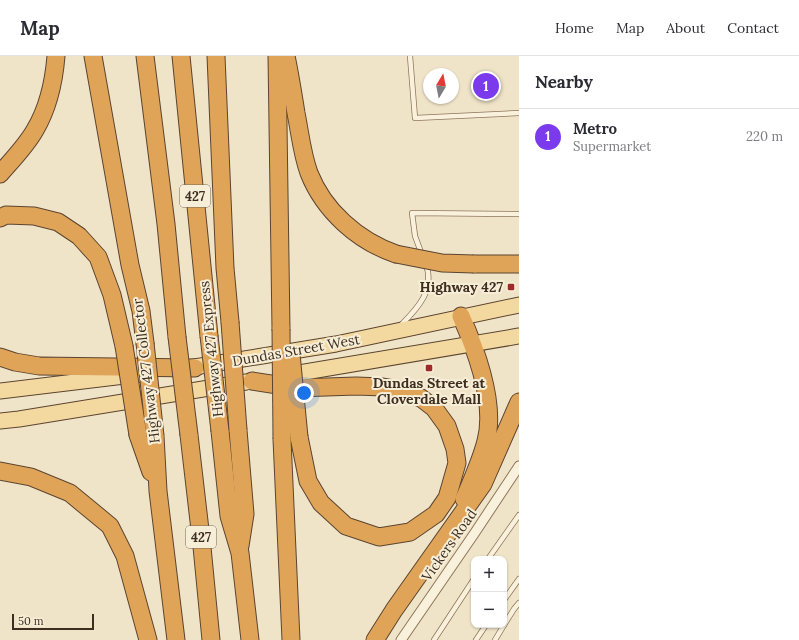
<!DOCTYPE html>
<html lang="en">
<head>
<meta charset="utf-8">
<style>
	:root { --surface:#fff; --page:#f2f2f3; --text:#2b2b33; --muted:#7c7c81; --line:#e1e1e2; --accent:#7c3aed }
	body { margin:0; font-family:Lora,serif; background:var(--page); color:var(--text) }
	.controls { position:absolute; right:12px; bottom:12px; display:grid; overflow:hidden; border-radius:8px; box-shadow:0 1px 3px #0004 }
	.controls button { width:36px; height:36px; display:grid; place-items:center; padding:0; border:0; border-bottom:1px solid var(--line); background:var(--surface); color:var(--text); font:20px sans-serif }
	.compass { position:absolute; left:423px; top:12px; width:36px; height:36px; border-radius:50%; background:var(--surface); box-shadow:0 1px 3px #0004; rotate:10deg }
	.scale { position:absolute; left:12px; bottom:10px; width:82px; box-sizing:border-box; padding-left:4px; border:2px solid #3d2e20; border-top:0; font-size:11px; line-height:14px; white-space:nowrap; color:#3d2e20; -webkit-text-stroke:3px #f7eed8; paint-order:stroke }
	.you { position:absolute; left:304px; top:337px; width:14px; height:14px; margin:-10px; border:3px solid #fff; border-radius:50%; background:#1a73e8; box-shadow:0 0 0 6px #1a73e833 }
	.badge { display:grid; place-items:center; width:26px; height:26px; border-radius:50%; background:var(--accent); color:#fff; font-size:13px; font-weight:700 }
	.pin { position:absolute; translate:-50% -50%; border:2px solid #fff; box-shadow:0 1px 4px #0006 }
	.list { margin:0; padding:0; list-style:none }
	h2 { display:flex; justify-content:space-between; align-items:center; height:52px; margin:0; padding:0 16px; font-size:17px }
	h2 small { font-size:13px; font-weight:400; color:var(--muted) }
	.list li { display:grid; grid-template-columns:26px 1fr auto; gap:12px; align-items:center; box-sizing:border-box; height:56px; padding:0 16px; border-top:1px solid var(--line) }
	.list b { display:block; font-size:15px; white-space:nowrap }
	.list p { margin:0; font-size:13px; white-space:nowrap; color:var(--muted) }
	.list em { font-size:13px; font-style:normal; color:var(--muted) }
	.map { position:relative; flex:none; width:519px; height:584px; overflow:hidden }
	header { display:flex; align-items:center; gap:24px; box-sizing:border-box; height:56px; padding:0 20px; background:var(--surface); border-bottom:1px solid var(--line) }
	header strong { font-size:19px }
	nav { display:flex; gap:22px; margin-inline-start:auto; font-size:14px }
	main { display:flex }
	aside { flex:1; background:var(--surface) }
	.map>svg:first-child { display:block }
</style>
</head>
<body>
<header>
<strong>Map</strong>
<nav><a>Home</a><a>Map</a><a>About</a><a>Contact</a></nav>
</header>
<main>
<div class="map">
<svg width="519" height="584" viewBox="0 0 519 584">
	<rect width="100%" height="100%" fill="#f0e4c8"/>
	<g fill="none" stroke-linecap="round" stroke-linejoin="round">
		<defs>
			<g id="lane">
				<polyline points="410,0 415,62 519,57"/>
				<polyline points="422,199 415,180 412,157 519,158"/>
				<path d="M401,269C418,252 435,234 426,208"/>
				<polyline points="488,503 519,459"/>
				<polyline points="504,544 519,523"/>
				<polyline points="504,569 514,553 519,547"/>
				<polyline points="434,584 474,523"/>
				<polyline points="476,584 486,569"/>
				<polyline points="495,584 504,569"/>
			</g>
			<polyline id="street" points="401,584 474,478 519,410"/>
			<g id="primary">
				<polyline points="182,313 336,288 519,249"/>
				<polyline points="281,320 519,280"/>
				<polyline points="0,335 141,318"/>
				<polyline points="0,365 19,363 246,326"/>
			</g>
			<g id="highway">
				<polyline points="93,0 130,209 141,255 145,287"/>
				<polyline points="145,0 166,168 177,281"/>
				<polyline points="181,0 209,280"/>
				<polyline points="216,0 225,212 230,266"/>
				<polyline points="277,0 281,273"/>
				<path d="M286,0C290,19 293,38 296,57C300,77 302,98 309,117C324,155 358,185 396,198"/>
				<path d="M0,118C12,104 26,90 35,74C48,52 54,25 56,0"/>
				<polyline points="0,162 6,159 34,160 58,166 79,180 98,201 112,239 124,290"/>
				<polyline points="474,208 519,208"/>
				<path d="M461,260C476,294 496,348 486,385C481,405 472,424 464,443"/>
				<polyline points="0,301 15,306 39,310 195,312"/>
				<polyline points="252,325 297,332 356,330 383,331 400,334 421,342 434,352 447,370 455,393 457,407 447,442 436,458 410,476 379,481 346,470 321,447 308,425 299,381"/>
				<polyline points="238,374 245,458 240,490"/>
				<polyline points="220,375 229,460 240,497 250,584"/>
				<polyline points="138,379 151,416"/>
				<polyline points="189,379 202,491 211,584"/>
				<polyline points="155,380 158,435 176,584"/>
				<polyline points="282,383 291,584"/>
				<polyline points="0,415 31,421 70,437 110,470 125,500 148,584"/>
				<polyline points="375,584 394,554 483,428 519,346"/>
			</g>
		</defs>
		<use href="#lane" stroke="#8d765c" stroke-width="6"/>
		<use href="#street" stroke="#8d765c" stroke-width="11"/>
		<use href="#primary" stroke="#5b4430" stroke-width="17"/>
		<use href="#highway" stroke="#5b4430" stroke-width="19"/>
		<use href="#lane" stroke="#faf1dc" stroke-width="4.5"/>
		<use href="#street" stroke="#faf1dc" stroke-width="9"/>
		<use href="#primary" stroke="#f3d9a0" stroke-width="15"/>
		<use href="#highway" stroke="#e0a458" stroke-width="17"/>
		<defs>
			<g id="highway-bridge">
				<polyline points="396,198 442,207 474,208"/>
				<polyline points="230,266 238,374"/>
				<polyline points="281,273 282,383"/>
				<polyline points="209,280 220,375"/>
				<polyline points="177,281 189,379"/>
				<polyline points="145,287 155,380"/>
				<polyline points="124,290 138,379"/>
				<polyline points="291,298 299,381"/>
			</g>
		</defs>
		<use href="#highway-bridge" stroke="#5b4430" stroke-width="19" stroke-linecap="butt"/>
		<use href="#highway-bridge" stroke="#e0a458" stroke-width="17"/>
	</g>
	<g fill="#9e2a2b" stroke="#f7eed8" stroke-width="1.5">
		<rect x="507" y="227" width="8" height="8" rx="2"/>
		<rect x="425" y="308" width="8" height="8" rx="2"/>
	</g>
	<g text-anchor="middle" stroke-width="4" stroke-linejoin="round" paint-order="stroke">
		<g fill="#f7eed8" stroke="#756857" stroke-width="1">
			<rect x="180" y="129" width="30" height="22" rx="3"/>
			<rect x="186" y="470" width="30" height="22" rx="3"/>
		</g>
		<g font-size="13" font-weight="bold" fill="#3d2e20">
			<text x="195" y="145">427</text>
			<text x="201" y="486">427</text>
		</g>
		<g font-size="14" font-weight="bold" fill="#3d2e20" stroke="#f7eed8" text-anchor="end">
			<text x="503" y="236">Highway 427</text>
			<text x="429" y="332" text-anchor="middle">Dundas Street at<tspan x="429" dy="16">Cloverdale Mall</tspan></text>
		</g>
		<g font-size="14" fill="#3d2e20" stroke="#f7eed8">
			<text transform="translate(211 293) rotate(-96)" y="5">Highway 427 Express</text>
			<text transform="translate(296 294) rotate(-10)" y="5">Dundas Street West</text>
			<text transform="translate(146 315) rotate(-97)" y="5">Highway 427 Collector</text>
			<text transform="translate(449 489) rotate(-55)" y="5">Vickers Road</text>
		</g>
	</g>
</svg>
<div class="controls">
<button>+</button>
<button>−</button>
</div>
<svg class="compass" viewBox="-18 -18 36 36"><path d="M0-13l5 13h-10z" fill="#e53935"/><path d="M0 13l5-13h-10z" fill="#7c7c81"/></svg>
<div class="scale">50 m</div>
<div class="you"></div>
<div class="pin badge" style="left:486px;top:30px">1</div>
</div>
<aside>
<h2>Nearby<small></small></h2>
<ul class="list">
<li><span class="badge">1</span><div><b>Metro</b><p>Supermarket</p></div><em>220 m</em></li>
</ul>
</aside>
</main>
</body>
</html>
